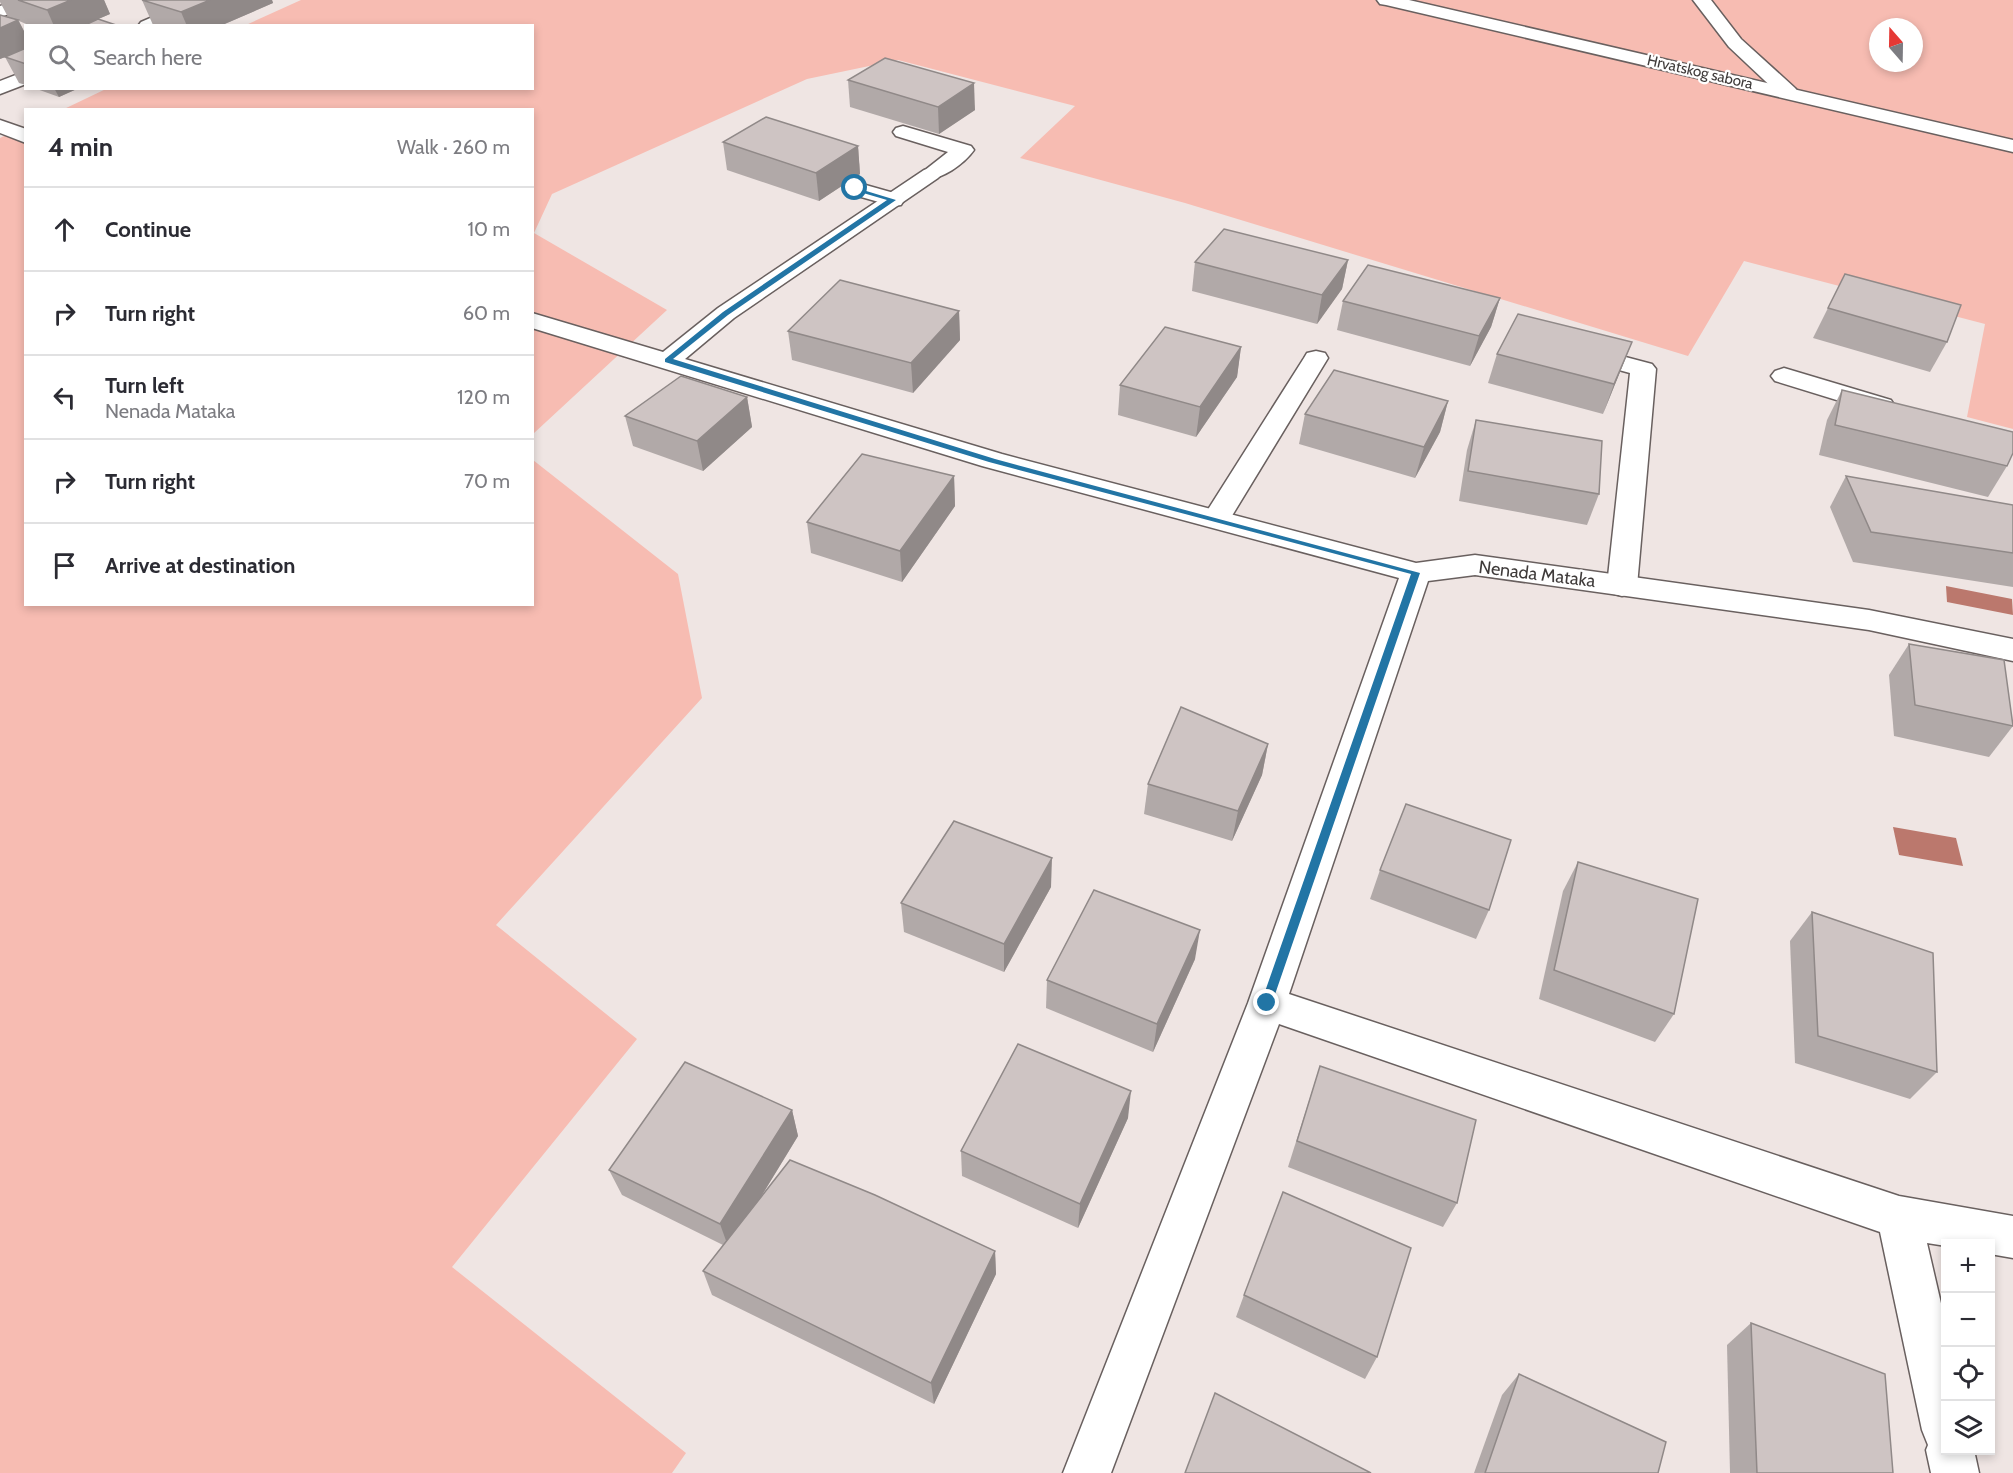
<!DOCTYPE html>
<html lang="en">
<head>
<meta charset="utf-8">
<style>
	:root { --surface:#fff; --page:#f2f2f3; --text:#2b2b33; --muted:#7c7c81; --line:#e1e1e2 }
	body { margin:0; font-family:Cabin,sans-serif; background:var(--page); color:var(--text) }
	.controls { position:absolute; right:18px; bottom:18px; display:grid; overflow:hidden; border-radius:0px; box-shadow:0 3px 9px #0003 }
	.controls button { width:54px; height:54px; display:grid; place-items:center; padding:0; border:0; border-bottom:2px solid var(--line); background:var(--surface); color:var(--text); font:30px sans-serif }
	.compass { position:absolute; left:1869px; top:18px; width:54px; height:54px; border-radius:50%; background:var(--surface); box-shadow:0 3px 9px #0003; rotate:340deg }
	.stop { position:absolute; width:18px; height:18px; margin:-14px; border:4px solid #2275a5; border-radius:50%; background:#fff }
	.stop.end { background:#2275a5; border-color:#fff; box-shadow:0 2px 6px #0008 }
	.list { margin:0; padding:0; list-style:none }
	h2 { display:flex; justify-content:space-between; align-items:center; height:78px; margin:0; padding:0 24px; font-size:26px }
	h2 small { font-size:20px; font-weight:400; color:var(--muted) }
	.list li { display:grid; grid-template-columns:39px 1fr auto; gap:18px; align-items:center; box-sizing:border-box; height:84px; padding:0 24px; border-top:2px solid var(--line) }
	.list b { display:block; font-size:22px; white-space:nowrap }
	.list p { margin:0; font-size:20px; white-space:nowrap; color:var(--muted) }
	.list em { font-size:20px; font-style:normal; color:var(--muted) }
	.icon { flex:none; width:33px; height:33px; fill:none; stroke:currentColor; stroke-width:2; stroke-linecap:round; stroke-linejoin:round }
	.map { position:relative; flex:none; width:2013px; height:1473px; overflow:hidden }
	.search { position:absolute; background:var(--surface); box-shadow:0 3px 9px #0003; left:24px; top:24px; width:510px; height:66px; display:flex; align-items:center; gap:15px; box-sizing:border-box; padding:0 21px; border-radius:0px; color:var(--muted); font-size:22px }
	.panel { position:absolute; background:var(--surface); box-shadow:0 3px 9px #0003; left:24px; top:108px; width:510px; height:498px; border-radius:0px }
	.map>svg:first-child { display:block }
</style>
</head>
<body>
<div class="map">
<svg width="2013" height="1473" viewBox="0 0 2013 1473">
	<rect width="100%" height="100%" fill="#efe5e3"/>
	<g fill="#f7bcb2" fill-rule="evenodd">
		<path d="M301,0H2013V429L1967,417L1985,324L1744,261L1688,356L1185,203L1020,158L1075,106L898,60L807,79L552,194L534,233L667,310L533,434L532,110H62L108,88H532V26L246,25ZM1878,27H1914V63H1878Z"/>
		<polygon points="25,126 26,604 532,604 533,460 678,574 702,698 496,925 637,1039 452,1267 686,1453 672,1473 0,1473 0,138"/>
	</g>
	<g fill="#bb786d">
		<polygon points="1946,586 2012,599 2013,615 1947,602"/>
		<polygon points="1893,827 1956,838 1963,866 1899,855"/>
	</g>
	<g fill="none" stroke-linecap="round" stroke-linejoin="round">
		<defs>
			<g id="service">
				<polygon points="17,0 43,0 40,4 0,17 0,6"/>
				<polygon points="192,0 216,0 213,4 163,26 138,26 141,22"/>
				<polygon points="1693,0 1711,0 1741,39 1795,88 1798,92 1795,96 1781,96 1729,47"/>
				<polygon points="26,71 26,84 0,94 0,81"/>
				<path d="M903,126L971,146L974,150C965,163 940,182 924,178L920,174L948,152L896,136L893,132L896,128Z"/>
				<polygon points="855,182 901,195 904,200 901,205 893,206 847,193 844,188 847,183"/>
				<polygon points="1580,345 1652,364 1656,369 1637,586 1633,593 1622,596 1611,593 1607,586 1630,373 1571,357 1568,352 1571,347"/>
				<polygon points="1316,351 1325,353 1328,358 1230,519 1226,525 1216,528 1206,525 1202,519 1304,358 1307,353"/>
				<polygon points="1784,368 1891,400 1895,406 1891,412 1882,414 1775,381 1771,376 1775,371"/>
			</g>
			<g id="minor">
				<polygon points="0,120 26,129 26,143 0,133"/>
				<polygon points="931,168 938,170 942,174 938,178 734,318 685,359 1002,454 1416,563 1475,555 1869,610 2013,639 2013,661 1869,630 1475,575 1428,581 1289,994 1899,1196 2013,1216 2013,1258 1990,1254 1990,1244 1946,1244 1946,1246 1927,1243 1946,1325 1946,1450 1974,1450 1979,1473 1931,1473 1926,1450 1928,1445 1922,1430 1880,1232 1279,1024 1111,1473 1063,1473 1248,1003 1399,578 982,466 532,328 532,313 663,352 718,308 924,170"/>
			</g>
			<polygon id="primary" points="1377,0 1409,0 2013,140 2013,152 1386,5 1380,4"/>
		</defs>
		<use href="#service" stroke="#69605f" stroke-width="3"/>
		<use href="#minor" stroke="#69605f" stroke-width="3"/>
		<use href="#primary" stroke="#69605f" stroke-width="3"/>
		<use href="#service" fill="#fff" fill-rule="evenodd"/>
		<use href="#minor" fill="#fff" fill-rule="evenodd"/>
		<use href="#primary" fill="#fff" fill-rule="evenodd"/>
	</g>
	<g fill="#b1a9a8">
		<polygon points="0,0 104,0 110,14 82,26 31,26 19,21 26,35 26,85 19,83 5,57 0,59 0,15 8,17 0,2"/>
		<polygon points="142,0 272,0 273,3 220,26 153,25"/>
		<polygon points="848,80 975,110 939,134 850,107"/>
		<polygon points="34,88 79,88 59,97"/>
		<polygon points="723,142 858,146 860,174 819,201 727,170"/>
		<polygon points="1348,260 1342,289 1317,324 1192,291 1195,262"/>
		<polygon points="1845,274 1947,342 1930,372 1813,338"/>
		<polygon points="1500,298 1491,327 1470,366 1337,330 1343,301"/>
		<polygon points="959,311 960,340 913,393 792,360 788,331"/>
		<polygon points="1632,342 1603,414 1488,383 1497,354"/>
		<polygon points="1241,347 1237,377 1196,437 1118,415 1120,385"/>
		<polygon points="1842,390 2007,466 1988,497 1819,455 1827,420"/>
		<polygon points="747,397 752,427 703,471 633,446 625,416"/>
		<polygon points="1448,401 1440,432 1415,478 1299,444 1305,414"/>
		<polygon points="1476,420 1599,494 1587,525 1459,501 1467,450"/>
		<polygon points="954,476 955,506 902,582 811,553 807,522"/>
		<polygon points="1846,476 2013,505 2013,587 1853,562 1830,507"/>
		<polygon points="1909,644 2013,726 1989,757 1894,736 1889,675"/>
		<polygon points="1268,744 1262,775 1232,841 1144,814 1148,784"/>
		<polygon points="1578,862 1674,1014 1655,1042 1539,999 1563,891"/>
		<polygon points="1380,870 1489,910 1476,939 1370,899"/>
		<polygon points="1051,887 1004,972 904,932 901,903"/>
		<polygon points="1812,912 1937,1072 1910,1099 1795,1063 1790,941"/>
		<polygon points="1195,959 1153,1052 1046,1008 1047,980"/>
		<polygon points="1320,1066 1457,1203 1443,1227 1288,1167"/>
		<polygon points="792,1110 798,1136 762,1195 995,1251 996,1274 934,1404 712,1295 703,1271 723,1245 622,1195 609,1170"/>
		<polygon points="1128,1118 1078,1228 962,1176 961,1151"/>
		<polygon points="1244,1295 1377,1357 1365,1379 1236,1317"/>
		<polygon points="1751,1323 1893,1473 1730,1473 1727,1345"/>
		<polygon points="1519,1374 1658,1473 1474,1473 1502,1395"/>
	</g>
	<g fill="#908988">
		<polygon points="71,0 104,0 110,14 82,26 54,26 47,10"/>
		<polygon points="210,0 272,0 273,3 220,26 187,26 181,12"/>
		<polygon points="18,20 26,35 26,49 0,59 0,28"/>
		<polygon points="974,83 975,110 939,134 938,107"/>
		<polygon points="54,88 79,88 59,97"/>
		<polygon points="858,146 860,174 819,201 816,173"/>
		<polygon points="1348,260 1342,289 1317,324 1322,295"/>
		<polygon points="1500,298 1491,327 1470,366 1479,336"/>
		<polygon points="959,311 960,340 913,393 911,363"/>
		<polygon points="1632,342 1620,372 1603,414 1614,384"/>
		<polygon points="1241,347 1237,377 1196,437 1200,407"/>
		<polygon points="747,397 752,427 703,471 697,441"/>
		<polygon points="1448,401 1440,432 1415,478 1424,447"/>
		<polygon points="954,476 955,506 902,582 900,551"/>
		<polygon points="1268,744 1262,775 1232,841 1238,811"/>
		<polygon points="1052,858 1051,887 1004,972 1004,944"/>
		<polygon points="1200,930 1195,959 1153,1052 1157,1024"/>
		<polygon points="1131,1091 1128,1118 1078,1228 1080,1204"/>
		<polygon points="792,1110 798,1136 729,1249 720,1224"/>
		<polygon points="995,1251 996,1274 934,1404 931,1383"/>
	</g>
	<g fill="#cec4c3" stroke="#908988" stroke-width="1.5">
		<polygon points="18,0 71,0 47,10"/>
		<polygon points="142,0 210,0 181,12"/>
		<polygon points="0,15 18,20 0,28"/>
		<polygon points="98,19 119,26 83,26"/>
		<polygon points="26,48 26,64 5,57"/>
		<polygon points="885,58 974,83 938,107 848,80"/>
		<polygon points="766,117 858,146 816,173 723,142"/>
		<polygon points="1224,229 1348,260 1322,295 1195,262"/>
		<polygon points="1368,265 1500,298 1479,336 1343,301"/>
		<polygon points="1845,274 1961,305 1947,342 1828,308"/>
		<polygon points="840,280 959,311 911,363 788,331"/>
		<polygon points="1518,314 1632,342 1614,384 1497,354"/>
		<polygon points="1165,327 1241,347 1200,407 1120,385"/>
		<polygon points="1334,370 1448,401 1424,447 1305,414"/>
		<polygon points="681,376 747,397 697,441 625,416"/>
		<polygon points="1842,390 2013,432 2013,453 2007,466 1835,425"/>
		<polygon points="1476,420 1602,441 1599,494 1468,471"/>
		<polygon points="862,454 954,476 900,551 807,522"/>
		<polygon points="1846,476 2013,505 2013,553 1871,532"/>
		<polygon points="1909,644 2004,660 2013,726 1915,705"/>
		<polygon points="1181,707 1268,744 1238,811 1148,784"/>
		<polygon points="1406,804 1511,840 1489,910 1380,870"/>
		<polygon points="954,821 1052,858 1004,944 901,903"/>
		<polygon points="1578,862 1698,899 1674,1014 1554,970"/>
		<polygon points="1094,890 1200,930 1157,1024 1047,980"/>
		<polygon points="1812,912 1933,953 1937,1072 1818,1036"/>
		<polygon points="1018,1044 1131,1091 1080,1204 961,1151"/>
		<polygon points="685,1062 792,1110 720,1224 609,1170"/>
		<polygon points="1320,1066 1476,1120 1457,1203 1297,1141"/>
		<polygon points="790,1160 875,1195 995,1251 931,1383 703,1271"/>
		<polygon points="1283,1192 1411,1248 1377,1357 1244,1295"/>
		<polygon points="1751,1323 1885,1374 1893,1473 1757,1473"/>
		<polygon points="1519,1374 1666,1442 1658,1473 1485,1473"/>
		<polygon points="1215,1393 1371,1473 1185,1473"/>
	</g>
	<polygon fill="#2275a5" points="853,187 896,200 728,315 673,359 995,459 1420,573 1271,1006 1263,1006 1261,1003 1411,574 989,462 665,362 665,359 723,312 887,200 853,190"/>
	<g text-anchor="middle" stroke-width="4.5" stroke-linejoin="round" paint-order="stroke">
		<g font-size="15" fill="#3f3b3a" stroke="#fff">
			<text transform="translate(1700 72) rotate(13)" y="5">Hrvatskog sabora</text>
		</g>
		<g font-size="18" fill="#3f3b3a" stroke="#fff">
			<text transform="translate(1537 574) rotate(7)" y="6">Nenada Mataka</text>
		</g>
	</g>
</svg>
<div class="controls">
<button>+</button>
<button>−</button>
<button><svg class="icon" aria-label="locate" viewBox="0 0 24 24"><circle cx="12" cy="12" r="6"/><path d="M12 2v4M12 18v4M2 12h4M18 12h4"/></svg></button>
<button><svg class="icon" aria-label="layers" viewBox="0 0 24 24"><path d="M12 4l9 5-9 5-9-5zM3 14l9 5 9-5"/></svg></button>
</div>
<svg class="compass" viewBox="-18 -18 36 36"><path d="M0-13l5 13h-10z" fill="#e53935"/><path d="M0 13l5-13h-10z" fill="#7c7c81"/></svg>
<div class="stop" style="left:855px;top:188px"></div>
<div class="stop end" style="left:1267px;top:1003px"></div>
<div class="search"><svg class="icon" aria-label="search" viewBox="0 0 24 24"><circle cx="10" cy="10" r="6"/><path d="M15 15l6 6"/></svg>Search here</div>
<section class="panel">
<h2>4 min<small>Walk · 260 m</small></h2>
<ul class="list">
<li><svg class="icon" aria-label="ahead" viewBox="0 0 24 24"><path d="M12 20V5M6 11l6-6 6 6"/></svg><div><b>Continue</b></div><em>10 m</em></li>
<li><svg class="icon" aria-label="right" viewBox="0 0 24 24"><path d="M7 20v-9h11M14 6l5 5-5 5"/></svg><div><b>Turn right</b></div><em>60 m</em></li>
<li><svg class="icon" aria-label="left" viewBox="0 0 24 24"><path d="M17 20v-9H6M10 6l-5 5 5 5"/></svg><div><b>Turn left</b><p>Nenada Mataka</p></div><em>120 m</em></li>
<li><svg class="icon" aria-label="right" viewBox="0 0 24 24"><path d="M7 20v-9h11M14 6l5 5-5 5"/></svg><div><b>Turn right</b></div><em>70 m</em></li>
<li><svg class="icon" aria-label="arrive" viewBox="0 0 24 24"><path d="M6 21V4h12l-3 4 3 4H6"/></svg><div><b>Arrive at destination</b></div></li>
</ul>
</section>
</div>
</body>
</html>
